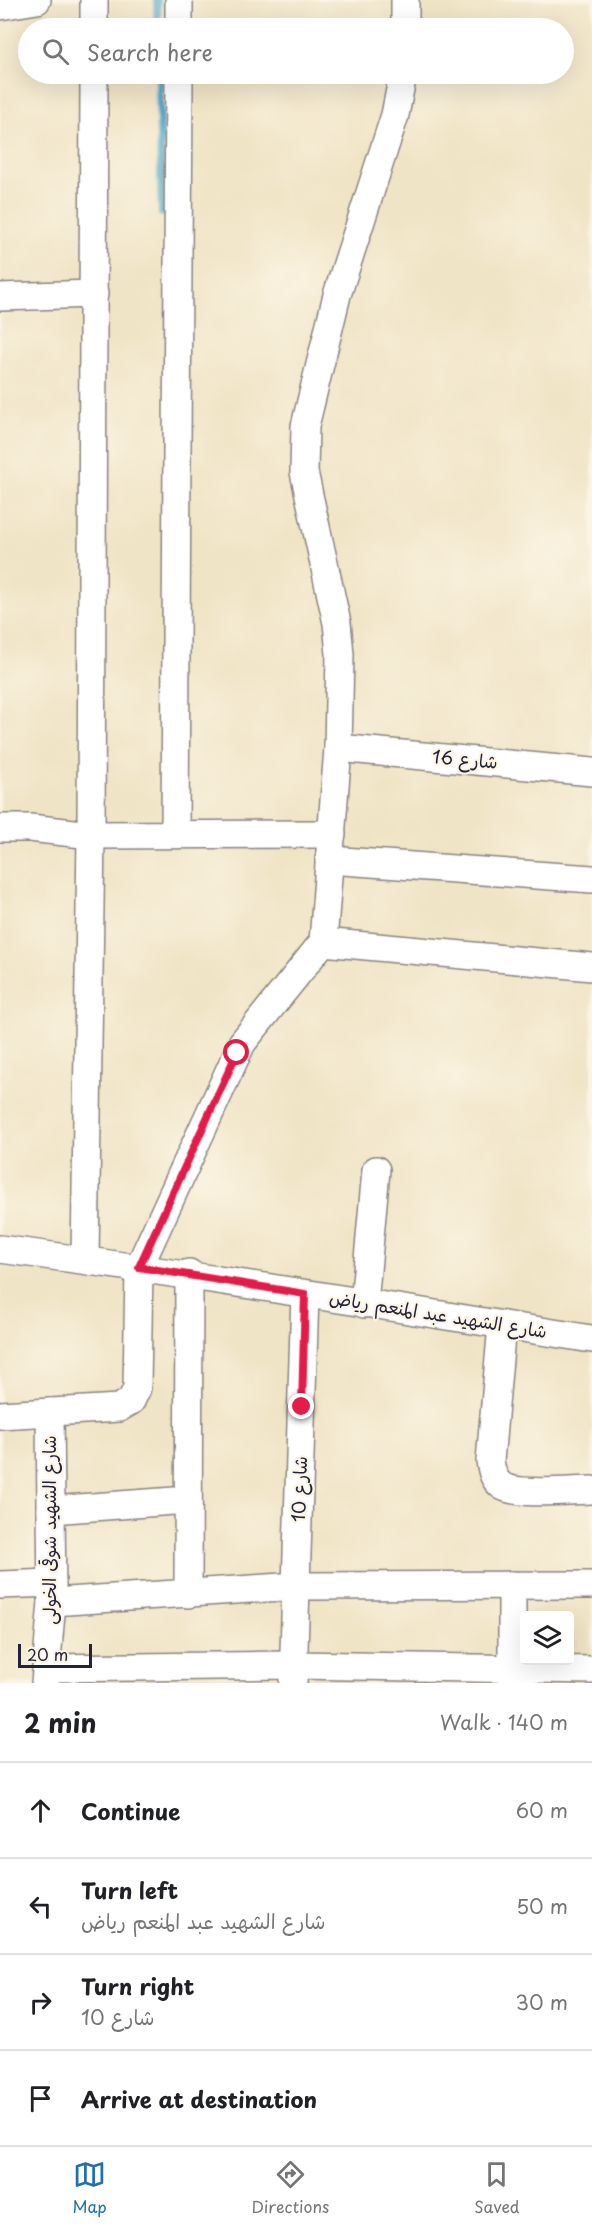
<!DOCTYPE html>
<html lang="en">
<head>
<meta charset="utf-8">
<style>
	:root { --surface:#fff; --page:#f2f2f2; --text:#202124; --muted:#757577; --line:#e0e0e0; --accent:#1f6fb2 }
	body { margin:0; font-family:"Playpen Sans","Playpen Sans Arabic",sans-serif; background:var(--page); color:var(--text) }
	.controls { position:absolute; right:18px; bottom:18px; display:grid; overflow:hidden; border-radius:6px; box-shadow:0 6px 24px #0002 }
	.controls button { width:54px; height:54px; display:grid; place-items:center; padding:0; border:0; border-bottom:2px solid var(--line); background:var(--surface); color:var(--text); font:30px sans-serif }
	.scale { position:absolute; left:18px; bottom:15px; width:74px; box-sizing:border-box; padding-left:6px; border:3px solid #22223b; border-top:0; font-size:16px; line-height:21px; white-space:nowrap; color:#22223b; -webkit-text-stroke:4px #fcf5e5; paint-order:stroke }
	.stop { position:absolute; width:18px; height:18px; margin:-14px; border:4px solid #e11d48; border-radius:50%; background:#fff }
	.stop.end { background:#e11d48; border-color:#fff; box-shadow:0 2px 6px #0008 }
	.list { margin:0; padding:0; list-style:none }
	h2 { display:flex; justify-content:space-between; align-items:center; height:78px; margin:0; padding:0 24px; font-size:26px }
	h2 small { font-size:20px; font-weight:400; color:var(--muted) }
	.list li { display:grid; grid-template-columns:39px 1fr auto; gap:18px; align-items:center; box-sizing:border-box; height:96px; padding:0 24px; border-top:2px solid var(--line) }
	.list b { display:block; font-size:22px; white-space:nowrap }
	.list p { margin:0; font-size:20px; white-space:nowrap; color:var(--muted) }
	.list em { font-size:20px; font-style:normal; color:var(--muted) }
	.icon { flex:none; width:33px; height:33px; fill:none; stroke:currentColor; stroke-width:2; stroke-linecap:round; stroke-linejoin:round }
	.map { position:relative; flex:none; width:592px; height:1683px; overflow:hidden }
	.search { position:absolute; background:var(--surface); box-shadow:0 6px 24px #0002; left:18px; right:18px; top:18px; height:66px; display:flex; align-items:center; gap:15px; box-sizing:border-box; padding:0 21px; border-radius:33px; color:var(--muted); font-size:22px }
	.sheet { height:462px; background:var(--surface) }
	nav { display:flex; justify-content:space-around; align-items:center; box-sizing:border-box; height:84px; border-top:2px solid var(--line); background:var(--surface); font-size:16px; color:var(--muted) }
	nav a { display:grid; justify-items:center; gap:3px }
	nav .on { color:var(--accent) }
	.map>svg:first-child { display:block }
</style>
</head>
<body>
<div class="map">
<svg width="592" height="1683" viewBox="0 0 592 1683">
	<rect width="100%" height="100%" fill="#fcf5e5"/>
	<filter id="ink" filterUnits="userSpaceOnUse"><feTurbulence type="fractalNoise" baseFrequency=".0167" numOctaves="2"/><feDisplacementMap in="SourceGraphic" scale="12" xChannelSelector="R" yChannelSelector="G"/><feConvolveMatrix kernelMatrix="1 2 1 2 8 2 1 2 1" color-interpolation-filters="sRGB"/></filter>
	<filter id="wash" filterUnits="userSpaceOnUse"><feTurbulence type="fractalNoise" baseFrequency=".008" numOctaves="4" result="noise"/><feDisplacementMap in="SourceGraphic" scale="24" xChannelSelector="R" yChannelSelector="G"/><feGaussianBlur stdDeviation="1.35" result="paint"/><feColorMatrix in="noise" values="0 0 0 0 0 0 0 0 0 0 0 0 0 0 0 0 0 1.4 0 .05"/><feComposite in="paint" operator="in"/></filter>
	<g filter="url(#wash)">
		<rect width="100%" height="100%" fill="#f0e4c6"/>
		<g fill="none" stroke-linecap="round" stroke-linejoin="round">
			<g stroke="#4ca4c9" stroke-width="8">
				<polyline points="157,0 158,28"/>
				<polyline points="159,74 162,213"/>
			</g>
		</g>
	</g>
	<g filter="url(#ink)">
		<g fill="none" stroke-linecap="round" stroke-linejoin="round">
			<defs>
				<g id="minor">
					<polyline points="94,0 94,28"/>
					<polyline points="0,6 37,0"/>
					<polyline points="179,28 179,0"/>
					<polyline points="405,28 405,0"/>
					<polyline points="0,297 94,294"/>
					<polyline points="338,748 592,772"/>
					<polyline points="0,828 30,828 91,835 332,834"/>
					<polyline points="175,834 179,74"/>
					<polyline points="329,860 592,879"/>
					<polyline points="323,942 592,967"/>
					<path d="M0,1249C198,1275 395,1308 592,1339"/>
					<polyline points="85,1260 91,835 94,74"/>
					<polyline points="364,1304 376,1170"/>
					<path d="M502,1325L490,1461C492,1471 493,1479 502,1486C518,1496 572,1490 592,1490"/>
					<polyline points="0,1415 119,1408 131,1401 137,1388 139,1267 242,1043 323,942 338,748 340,654 337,623 304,472 305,426 337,295 395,115 403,74"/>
					<polyline points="51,1510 188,1500"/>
					<polyline points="0,1585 52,1583"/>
					<polyline points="512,1585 512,1669"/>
					<polyline points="188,1594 189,1273"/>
					<polyline points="52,1602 298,1586 592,1585"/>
					<polyline points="46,1668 295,1665 592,1670"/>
					<polyline points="45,1683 52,1602 50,1412"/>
					<polyline points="293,1683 305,1294"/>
				</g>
			</defs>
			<use href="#minor" stroke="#898380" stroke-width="30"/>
			<use href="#minor" stroke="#fff" stroke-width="27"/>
		</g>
	</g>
	<g fill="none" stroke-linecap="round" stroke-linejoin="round" filter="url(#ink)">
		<polyline stroke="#e11d48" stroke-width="8" points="237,1053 139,1267 305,1294 302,1407"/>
	</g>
	<g text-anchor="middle" stroke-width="4.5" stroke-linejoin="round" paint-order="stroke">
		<g font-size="18" fill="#22223b" stroke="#fcf5e5">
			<text transform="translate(465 760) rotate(5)" y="6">شارع 16</text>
			<text transform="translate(438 1315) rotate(9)" y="6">شارع الشهيد عبد المنعم رياض</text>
			<text transform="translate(300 1489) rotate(-88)" y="6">شارع 10</text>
			<text transform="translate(50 1530) rotate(-90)" y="6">شارع الشهيد شوقى الخولى</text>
		</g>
	</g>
</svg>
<div class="controls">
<button><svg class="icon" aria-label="layers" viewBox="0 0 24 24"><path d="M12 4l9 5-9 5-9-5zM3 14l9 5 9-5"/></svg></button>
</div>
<div class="scale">20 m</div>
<div class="stop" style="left:237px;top:1053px"></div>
<div class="stop end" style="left:302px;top:1407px"></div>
<div class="search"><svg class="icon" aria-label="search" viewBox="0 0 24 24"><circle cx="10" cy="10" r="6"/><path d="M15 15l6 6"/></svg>Search here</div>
</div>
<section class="sheet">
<h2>2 min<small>Walk · 140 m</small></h2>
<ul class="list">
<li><svg class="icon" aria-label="ahead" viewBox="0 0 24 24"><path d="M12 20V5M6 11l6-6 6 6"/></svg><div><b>Continue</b></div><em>60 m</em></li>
<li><svg class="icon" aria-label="left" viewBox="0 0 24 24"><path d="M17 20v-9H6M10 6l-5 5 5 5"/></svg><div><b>Turn left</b><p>شارع الشهيد عبد المنعم رياض</p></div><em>50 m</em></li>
<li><svg class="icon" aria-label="right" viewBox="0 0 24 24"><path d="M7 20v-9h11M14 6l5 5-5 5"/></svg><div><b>Turn right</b><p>شارع 10</p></div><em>30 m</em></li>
<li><svg class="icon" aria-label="arrive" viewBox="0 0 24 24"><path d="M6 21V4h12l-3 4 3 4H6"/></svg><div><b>Arrive at destination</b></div></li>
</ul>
</section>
<nav>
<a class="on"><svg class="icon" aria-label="map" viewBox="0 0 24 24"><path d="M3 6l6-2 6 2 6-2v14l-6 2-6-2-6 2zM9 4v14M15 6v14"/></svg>Map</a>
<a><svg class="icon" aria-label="directions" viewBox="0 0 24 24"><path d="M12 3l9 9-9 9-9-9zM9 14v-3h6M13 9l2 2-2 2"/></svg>Directions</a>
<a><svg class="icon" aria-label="saved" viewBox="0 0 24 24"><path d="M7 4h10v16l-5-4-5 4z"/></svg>Saved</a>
</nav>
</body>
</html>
